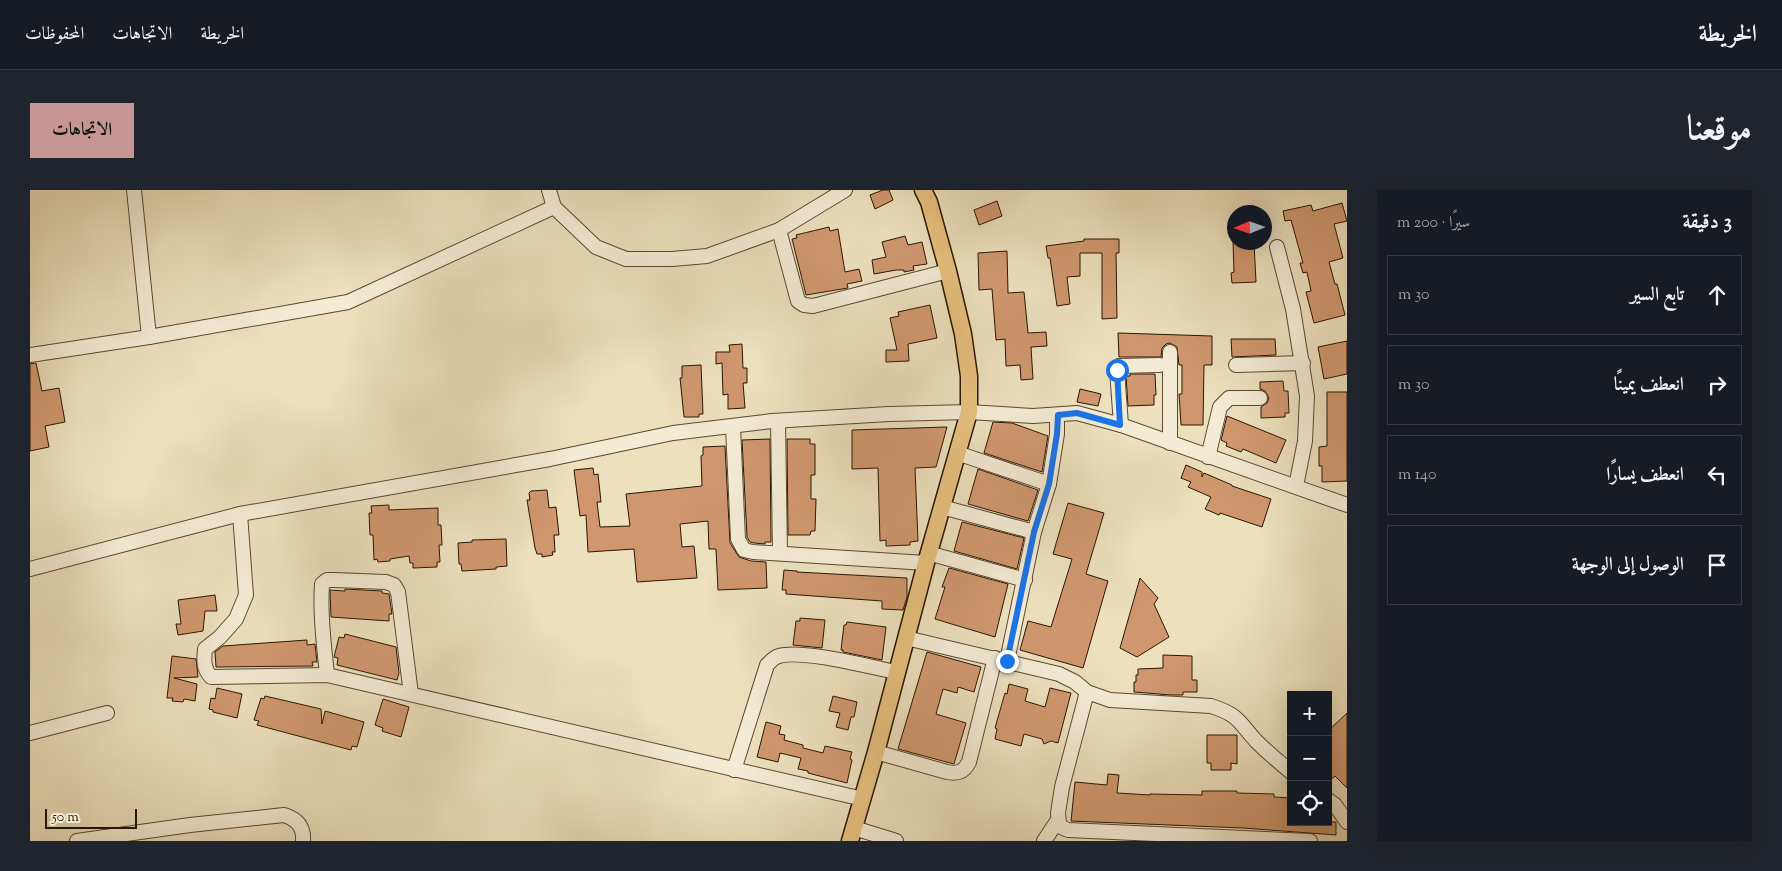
<!DOCTYPE html>
<html lang="ar">
<head>
<meta charset="utf-8">
<style>
	:root { --surface:#171b24; --page:#20242c; --text:#f1f3f6; --muted:#9ea1a6; --line:#363941; --accent:#c59692 }
	body { margin:0; font-family:"Sorts Mill Goudy",Amiri,serif; background:var(--page); color:var(--text); direction:rtl }
	.controls { position:absolute; right:15px; bottom:15px; display:grid; overflow:hidden; border-radius:0px; box-shadow:0 5px 20px #0002 }
	.controls button { width:45px; height:45px; display:grid; place-items:center; padding:0; border:0; border-bottom:1px solid var(--line); background:var(--surface); color:var(--text); font:25px sans-serif }
	.compass { position:absolute; left:1197px; top:15px; width:45px; height:45px; border-radius:50%; background:var(--surface); box-shadow:0 5px 20px #0002; rotate:268deg }
	.scale { position:absolute; left:15px; bottom:12px; width:92px; box-sizing:border-box; padding-left:5px; border:2px solid #291603; border-top:0; font-size:14px; line-height:18px; white-space:nowrap; color:#291603; -webkit-text-stroke:4px #f3ebd4; paint-order:stroke }
	.stop { position:absolute; width:15px; height:15px; margin:-11px; border:4px solid #1a73e8; border-radius:50%; background:#fff }
	.stop.end { background:#1a73e8; border-color:#fff; box-shadow:0 1px 5px #0008 }
	.list { margin:0; padding:0; list-style:none }
	h2 { display:flex; justify-content:space-between; align-items:center; height:65px; margin:0; padding:0 20px; font-size:21px }
	h2 small { font-size:16px; font-weight:400; color:var(--muted) }
	.list li { display:grid; grid-template-columns:32px 1fr auto; gap:15px; align-items:center; box-sizing:border-box; height:80px; margin:0 10px 10px; padding:0 10px; border:1px solid var(--line); border-radius:0px }
	.list b { display:block; font-size:19px; white-space:nowrap }
	.list em { font-size:16px; font-style:normal; color:var(--muted) }
	.icon { flex:none; width:28px; height:28px; fill:none; stroke:currentColor; stroke-width:2; stroke-linecap:round; stroke-linejoin:round }
	.map { position:relative; flex:none; width:1317px; height:651px; overflow:hidden; direction:ltr; border-radius:0px }
	header { display:flex; align-items:center; gap:30px; box-sizing:border-box; height:70px; padding:0 25px; background:var(--surface); border-bottom:1px solid var(--line) }
	header strong { font-size:24px }
	nav { display:flex; gap:28px; margin-inline-start:auto; font-size:18px }
	.intro { display:flex; align-items:center; justify-content:space-between; box-sizing:border-box; height:120px; padding:0 30px }
	h1 { margin:0; font-size:35px }
	.button { padding:12px 22px; border-radius:0px; background:var(--accent); color:#111; font-size:18px; font-weight:700 }
	main { display:flex; gap:30px; padding:0 30px }
	aside { flex:1; background:var(--surface); border-radius:0px; box-shadow:0 5px 20px #0002 }
	.map>svg:first-child { display:block }
</style>
</head>
<body>
<header>
<strong>الخريطة</strong>
<nav><a>الخريطة</a><a>الاتجاهات</a><a>المحفوظات</a></nav>
</header>
<div class="intro"><h1>موقعنا</h1><a class="button">الاتجاهات</a></div>
<main>
<aside>
<h2>3 دقيقة<small>سيرًا · 200 m</small></h2>
<ul class="list">
<li><svg class="icon" aria-label="ahead" viewBox="0 0 24 24"><path d="M12 20V5M6 11l6-6 6 6"/></svg><div><b>تابع السير</b></div><em>30 m</em></li>
<li><svg class="icon" aria-label="right" viewBox="0 0 24 24"><path d="M7 20v-9h11M14 6l5 5-5 5"/></svg><div><b>انعطف يمينًا</b></div><em>30 m</em></li>
<li><svg class="icon" aria-label="left" viewBox="0 0 24 24"><path d="M17 20v-9H6M10 6l-5 5 5 5"/></svg><div><b>انعطف يسارًا</b></div><em>140 m</em></li>
<li><svg class="icon" aria-label="arrive" viewBox="0 0 24 24"><path d="M6 21V4h12l-3 4 3 4H6"/></svg><div><b>الوصول إلى الوجهة</b></div></li>
</ul>
</aside>
<div class="map">
<svg width="1317" height="651" viewBox="0 0 1317 651">
	<rect width="100%" height="100%" fill="#ece0bd"/>
	<filter id="stains"><feTurbulence type="fractalNoise" baseFrequency=".004" numOctaves="4"/><feColorMatrix values="0 0 0 0 .2 0 0 0 0 .09 0 0 0 0 .02 0 0 0 .5 -.17"/></filter>
	<radialGradient id="worn" r=".72"><stop offset=".6" stop-color="#630" stop-opacity="0"/><stop offset="1" stop-color="#630" stop-opacity=".3"/></radialGradient>
	<g fill="#d0976e" stroke="#291603">
		<polygon points="853,0 859,0 863,10 845,19 840,5"/>
		<polygon points="967,11 972,26 949,35 944,20"/>
		<polygon points="1312,13 1317,31 1304,34 1313,68 1299,72 1305,94 1307,94 1315,125 1284,133 1276,102 1281,101 1277,82 1273,83 1270,73 1273,73 1261,30 1255,31 1253,21 1281,15 1283,21"/>
		<polygon points="799,37 800,41 808,39 815,82 829,79 832,91 817,94 818,98 776,105 762,49 767,48 766,45"/>
		<polygon points="875,46 878,55 892,52 897,74 883,76 884,80 874,82 874,80 866,80 844,84 842,70 856,67 852,52"/>
		<polygon points="1054,49 1089,49 1089,63 1086,63 1087,128 1072,129 1072,63 1050,63 1050,86 1037,87 1040,114 1027,116 1020,68 1018,68 1016,56 1054,51"/>
		<polygon points="1203,52 1224,52 1226,92 1202,93 1201,83 1204,82"/>
		<polygon points="977,61 978,103 994,102 998,143 1016,142 1017,156 1001,157 1003,189 991,190 990,175 976,176 975,149 966,150 962,99 949,100 948,63"/>
		<polygon points="900,115 907,148 878,154 879,171 856,172 856,160 867,160 860,128 869,126 868,122"/>
		<polygon points="1088,143 1182,146 1182,175 1174,175 1173,235 1151,235 1149,204 1152,204 1152,175 1149,175 1147,157 1140,153 1136,154 1132,158 1131,167 1089,167"/>
		<polygon points="1201,149 1245,149 1246,165 1202,167"/>
		<polygon points="1317,151 1317,184 1294,189 1288,157"/>
		<polygon points="712,154 713,178 717,178 717,193 713,193 715,218 698,219 698,204 693,205 692,173 686,174 686,162 700,162 699,155"/>
		<polygon points="6,173 12,201 29,198 35,232 15,236 19,257 0,261 0,174"/>
		<polygon points="671,175 673,224 669,224 669,227 654,227 650,188 652,188 652,176"/>
		<polygon points="1100,184 1125,184 1126,205 1124,205 1124,215 1098,216 1096,186 1100,186"/>
		<polygon points="1253,191 1254,201 1258,201 1259,223 1255,223 1255,227 1231,228 1231,217 1237,213 1239,208 1235,201 1230,199 1230,192"/>
		<polygon points="1050,199 1071,204 1068,216 1047,212"/>
		<polygon points="1297,202 1317,202 1317,291 1292,292 1292,276 1289,276 1289,257 1297,256"/>
		<polygon points="1197,226 1256,250 1246,273 1213,259 1211,262 1196,256 1197,253 1191,250"/>
		<polygon points="963,232 982,233 1018,246 1012,282 954,263"/>
		<polygon points="917,237 906,277 885,278 888,351 880,352 880,355 856,356 856,350 850,351 848,278 822,279 822,240"/>
		<polygon points="740,249 741,352 735,352 735,354 724,353 720,352 717,347 712,250"/>
		<polygon points="757,249 780,249 780,254 785,254 785,285 781,285 781,309 786,309 785,341 781,341 780,345 758,345"/>
		<polygon points="695,256 700,353 709,367 721,371 736,372 737,398 688,400 686,359 679,359 678,331 650,334 652,357 664,356 667,388 607,392 604,359 558,362 556,325 550,326 544,280 563,278 564,285 568,284 571,312 567,312 570,337 600,336 596,304 672,296 671,266 673,265 673,257"/>
		<polygon points="1156,275 1172,282 1172,287 1174,283 1202,295 1202,296 1241,309 1232,337 1190,323 1189,325 1175,319 1181,307 1158,297 1161,292 1151,288"/>
		<polygon points="948,279 1008,300 998,331 938,314"/>
		<polygon points="517,300 519,318 526,317 529,345 524,345 525,362 522,362 523,365 512,367 512,364 507,364 505,358 497,310 500,310 499,303 501,301"/>
		<polygon points="1038,313 1074,323 1056,384 1078,391 1053,478 990,460 998,431 1021,437 1042,369 1023,364"/>
		<polygon points="359,315 359,320 408,318 408,335 411,335 412,355 409,355 410,372 407,372 407,377 383,378 383,373 380,373 379,366 360,369 360,371 348,372 347,369 344,370 343,345 340,345 339,323 342,323 341,316"/>
		<polygon points="932,332 994,348 987,379 924,361"/>
		<polygon points="476,349 477,376 466,377 466,379 432,381 431,374 429,374 428,353 442,352 442,350"/>
		<polygon points="919,378 978,394 965,447 905,429 915,397 912,397"/>
		<polygon points="754,380 767,381 767,382 877,388 877,407 873,420 852,419 852,411 756,404 756,400 752,400"/>
		<polygon points="1110,388 1128,408 1124,414 1139,447 1107,467 1090,458"/>
		<polygon points="315,399 352,401 352,403 359,404 362,424 359,424 359,431 301,427 300,400 315,401"/>
		<polygon points="185,405 187,421 175,421 173,441 148,445 146,434 151,434 148,410"/>
		<polygon points="770,428 795,430 792,458 763,455 766,431 770,431"/>
		<polygon points="817,432 856,437 852,470 813,462 813,460 811,460 814,435 816,435"/>
		<polygon points="315,444 366,457 369,483 367,490 307,475 308,468 304,467 309,447 314,448"/>
		<polygon points="277,450 277,455 285,454 287,472 282,472 283,476 186,477 185,462 193,456"/>
		<polygon points="897,462 951,477 944,502 928,497 927,503 913,499 906,524 936,533 924,574 868,559"/>
		<polygon points="1133,465 1162,466 1162,490 1167,490 1167,502 1153,502 1153,505 1141,505 1104,502 1104,492 1106,492 1106,485 1108,485 1108,479 1133,478"/>
		<polygon points="142,466 166,469 168,487 144,488 167,494 165,511 154,509 153,512 142,511 143,508 137,508"/>
		<polygon points="979,494 998,499 995,511 1015,517 1020,498 1041,503 1028,553 1021,551 1014,554 1012,549 994,544 991,556 965,549 967,539 965,538 975,503 977,504"/>
		<polygon points="187,498 212,504 207,528 183,522 183,520 179,519 181,508 185,509"/>
		<polygon points="235,506 291,519 292,534 295,521 334,532 327,557 322,556 321,560 227,535 229,531 224,530 231,508 234,509"/>
		<polygon points="803,506 827,512 824,527 821,527 818,540 806,537 810,523 799,521"/>
		<polygon points="353,509 379,517 371,547 352,541 353,538 345,535"/>
		<polygon points="1317,523 1317,598 1305,586 1298,592 1298,541"/>
		<polygon points="736,532 751,536 749,544 755,545 754,550 773,555 773,558 793,563 795,556 822,562 820,569 822,570 817,593 778,583 778,581 768,579 771,568 750,563 748,572 727,567"/>
		<polygon points="1177,545 1207,545 1207,574 1201,573 1201,580 1181,580 1181,573 1177,573"/>
		<polygon points="1078,584 1089,585 1087,603 1120,605 1120,604 1172,605 1172,601 1207,601 1207,603 1244,604 1244,607 1261,608 1261,632 1306,632 1306,645 1213,638 1041,631 1045,592 1077,595"/>
	</g>
	<g fill="none" stroke-linecap="round" stroke-linejoin="round">
		<defs>
			<g id="minor">
				<polyline points="104,0 119,147"/>
				<polyline points="519,0 524,17 566,57 596,69 642,69 677,66 749,40 815,0"/>
				<polyline points="749,40 768,111 774,115 783,116 918,81"/>
				<polyline points="1247,57 1263,119 1277,206 1275,251 1266,296"/>
				<polyline points="0,165 119,147 318,112 524,17"/>
				<polyline points="1206,175 1273,173"/>
				<polyline points="748,231 750,363"/>
				<polyline points="1091,235 1087,180 1089,176 1130,175"/>
				<polyline points="703,236 708,349 714,360 723,362 896,373"/>
				<polyline points="1140,253 1140,162"/>
				<polyline points="927,263 1019,294"/>
				<polyline points="1178,267 1190,217 1199,208 1230,208"/>
				<polyline points="912,317 1004,342"/>
				<path d="M210,324L216,405L206,429L190,447L175,459C174,470 173,478 181,487L297,485L833,609"/>
				<polyline points="898,363 995,390"/>
				<polyline points="0,379 210,324 520,269 643,243 742,231 859,224 939,222 1003,226 1047,223 1091,235 1317,315"/>
				<path d="M876,448L1029,484L1045,492L1057,502L1080,510L1181,516C1209,525 1208,531 1226,551C1237,562 1249,572 1261,582"/>
				<polyline points="977,471 1004,342 1019,294 1027,244 1027,225"/>
				<path d="M297,485C294,455 290,425 292,394L297,390H304L356,392L364,395L368,402L381,504"/>
				<polyline points="1057,502 1032,597 1028,623 1029,633 1031,637 1038,640 1280,651"/>
				<polyline points="0,543 77,523"/>
				<path d="M846,562L917,582C928,584 934,582 939,572L965,468"/>
				<path d="M704,580L737,475C741,471 744,467 749,466C772,459 840,477 866,482"/>
				<polyline points="1298,610 1305,615 1317,632"/>
				<polyline points="824,638 866,651"/>
				<path d="M47,651L160,635L254,625C267,629 274,637 273,651"/>
				<polyline points="1014,651 1028,630"/>
			</g>
			<polyline id="major" points="820,651 846,562 896,373 939,222 939,186 933,144 918,81 899,12 893,0"/>
		</defs>
		<use href="#minor" stroke="#5a4832" stroke-width="16"/>
		<use href="#major" stroke="#291603" stroke-width="19"/>
		<use href="#minor" stroke="#f3ebd4" stroke-width="14"/>
		<use href="#major" stroke="#e6c07e" stroke-width="16"/>
	</g>
	<g fill="none" stroke-linecap="round" stroke-linejoin="round">
		<polyline stroke="#1a73e8" stroke-width="6" points="977,471 1004,342 1019,294 1027,244 1028,225 1047,223 1090,235 1087,180"/>
	</g>
	<rect width="100%" height="100%" filter="url(#stains)"/>
	<rect width="100%" height="100%" fill="url(#worn)"/>
</svg>
<div class="controls">
<button>+</button>
<button>−</button>
<button><svg class="icon" aria-label="locate" viewBox="0 0 24 24"><circle cx="12" cy="12" r="6"/><path d="M12 2v4M12 18v4M2 12h4M18 12h4"/></svg></button>
</div>
<svg class="compass" viewBox="-18 -18 36 36"><path d="M0-13l5 13h-10z" fill="#e53935"/><path d="M0 13l5-13h-10z" fill="#9ea1a6"/></svg>
<div class="scale">50 m</div>
<div class="stop" style="left:1087px;top:180px"></div>
<div class="stop end" style="left:977px;top:471px"></div>
</div>
</main>
</body>
</html>
